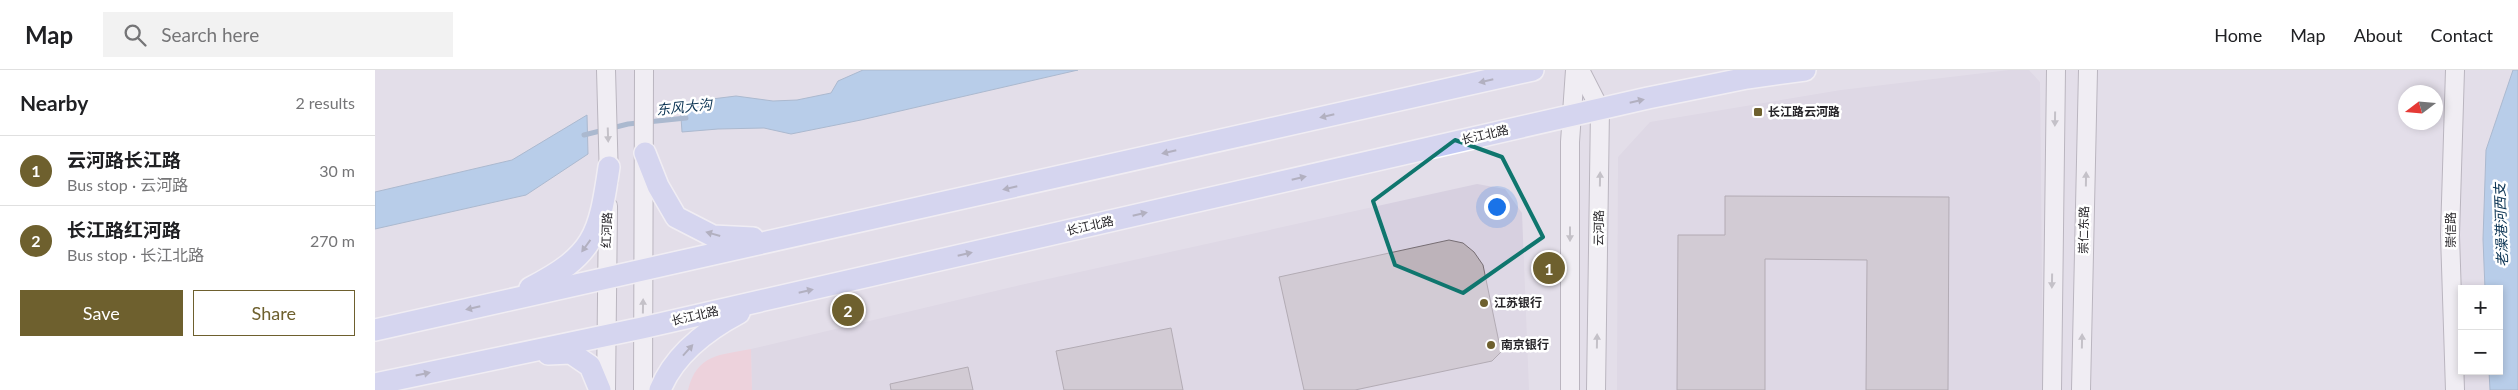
<!DOCTYPE html>
<html lang="en">
<head>
<meta charset="utf-8">
<style>
	:root { --surface:#fff; --page:#f2f2f2; --text:#202124; --muted:#757577; --line:#e0e0e0; --accent:#6e602e }
	body { margin:0; font-family:Lato,"Noto Sans SC",sans-serif; background:var(--page); color:var(--text) }
	.controls { position:absolute; right:15px; bottom:15px; display:grid; overflow:hidden; border-radius:0px; box-shadow:0 2px 8px #0003 }
	.controls button { width:45px; height:45px; display:grid; place-items:center; padding:0; border:0; border-bottom:1px solid var(--line); background:var(--surface); color:var(--text); font:25px sans-serif }
	.compass { position:absolute; left:2023px; top:15px; width:45px; height:45px; border-radius:50%; background:var(--surface); box-shadow:0 2px 8px #0003; rotate:254deg }
	.you { position:absolute; left:1121px; top:136px; width:18px; height:18px; margin:-12px; border:4px solid #fff; border-radius:50%; background:#1a73e8; box-shadow:0 0 0 8px #1a73e833 }
	.badge { display:grid; place-items:center; width:32px; height:32px; border-radius:50%; background:var(--accent); color:#fff; font-size:16px; font-weight:700 }
	.pin { position:absolute; translate:-50% -50%; border:2px solid #fff; box-shadow:0 1px 5px #0006 }
	.list { margin:0; padding:0; list-style:none }
	h2 { display:flex; justify-content:space-between; align-items:center; height:65px; margin:0; padding:0 20px; font-size:21px }
	h2 small { font-size:16px; font-weight:400; color:var(--muted) }
	.list li { display:grid; grid-template-columns:32px 1fr auto; gap:15px; align-items:center; box-sizing:border-box; height:70px; padding:0 20px; border-top:1px solid var(--line) }
	.list b { display:block; font-size:19px; white-space:nowrap }
	.list p { margin:0; font-size:16px; white-space:nowrap; color:var(--muted) }
	.list em { font-size:16px; font-style:normal; color:var(--muted) }
	.actions { display:flex; gap:10px; padding:15px 20px }
	.actions a { flex:1; padding:11px 0; border:1px solid var(--accent); border-radius:0px; text-align:center; font-size:18px; color:var(--accent) }
	.actions .main { background:var(--accent); color:#fff }
	.icon { flex:none; width:28px; height:28px; fill:none; stroke:currentColor; stroke-width:2; stroke-linecap:round; stroke-linejoin:round }
	.map { position:relative; flex:none; width:2143px; height:320px; overflow:hidden }
	header { display:flex; align-items:center; gap:30px; box-sizing:border-box; height:70px; padding:0 25px; background:var(--surface); border-bottom:1px solid var(--line) }
	header strong { font-size:24px }
	nav { display:flex; gap:28px; margin-inline-start:auto; font-size:18px }
	.search { width:350px; height:45px; background:var(--page); display:flex; align-items:center; gap:12px; box-sizing:border-box; padding:0 18px; border-radius:0px; color:var(--muted); font-size:19px }
	main { display:flex }
	aside { flex:1; background:var(--surface) }
	.map>svg:first-child { display:block }
</style>
</head>
<body>
<header>
<strong>Map</strong>
<div class="search"><svg class="icon" aria-label="search" viewBox="0 0 24 24"><circle cx="10" cy="10" r="6"/><path d="M15 15l6 6"/></svg>Search here</div>
<nav><a>Home</a><a>Map</a><a>About</a><a>Contact</a></nav>
</header>
<main>
<aside>
<h2>Nearby<small>2 results</small></h2>
<ul class="list">
<li><span class="badge">1</span><div><b>云河路长江路</b><p>Bus stop · 云河路</p></div><em>30 m</em></li>
<li><span class="badge">2</span><div><b>长江路红河路</b><p>Bus stop · 长江北路</p></div><em>270 m</em></li>
</ul>
<div class="actions"><a class="main">Save</a><a>Share</a></div>
</aside>
<div class="map">
<svg width="2143" height="320" viewBox="0 0 2143 320">
	<rect width="100%" height="100%" fill="#e3dee9"/>
	<g fill="#d7d0e0">
		<polygon points="1634,0 1654,0 1665,12 1668,320 1242,320 1243,87 1275,52 1466,20"/>
		<polygon points="1102,114 1130,119 1147,143 1154,320 377,320 376,279 637,217"/>
	</g>
	<path fill="#f8c3cd" d="M376,279L377,320H313C322,284 345,285 376,279Z"/>
	<g fill="#83b8e8" stroke="#678caf">
		<polygon points="488,0 703,0 486,50 416,64 389,58 343,59 307,62 305,33 361,26 398,31 422,30 456,23 463,11"/>
		<polygon points="2138,0 2143,0 2143,320 2115,320 2114,301 2124,301 2124,219 2110,219 2108,169 2111,80"/>
		<polygon points="212,45 213,84 151,125 0,159 0,122 137,90"/>
	</g>
	<g fill="none" stroke-linecap="round" stroke-linejoin="round">
		<polyline stroke="#678caf" stroke-width="5" points="209,65 253,54 311,48"/>
	</g>
	<g fill="#bdb3ba" stroke="#766d73">
		<polygon points="1350,126 1574,127 1573,320 1491,320 1492,190 1390,189 1390,320 1302,320 1303,165 1350,165"/>
		<polygon points="1074,170 1088,173 1099,182 1108,195 1126,282 1117,291 980,320 929,320 904,207"/>
		<polygon points="796,258 808,320 689,320 681,281"/>
		<polygon points="593,297 598,320 516,320 515,314"/>
	</g>
	<g fill="none" stroke-linecap="round" stroke-linejoin="round">
		<defs>
			<g id="minor">
				<polyline points="231,0 234,110"/>
				<polyline points="1205,0 1225,39 1221,320"/>
				<polyline points="231,320 233,136"/>
				<polyline points="268,320 269,0"/>
				<polyline points="1195,320 1195,72 1200,0"/>
				<polyline points="1677,320 1681,0"/>
				<polyline points="1706,320 1713,0"/>
				<polyline points="2080,320 2075,165 2080,0"/>
			</g>
			<g id="major">
				<polyline points="270,83 283,116 301,147 338,166 378,168"/>
				<path d="M155,218C219,185 224,166 234,97"/>
				<polyline points="0,260 1158,0"/>
				<polyline points="173,284 196,283 215,296 225,320"/>
				<polyline points="0,314 267,258 1273,28 1372,8 1430,0"/>
				<path d="M285,320C299,285 332,260 364,243"/>
			</g>
		</defs>
		<use href="#minor" stroke="#88848d" stroke-width="20"/>
		<use href="#major" stroke="#fff" stroke-width="24"/>
		<use href="#minor" stroke="#fff" stroke-width="18"/>
		<use href="#major" stroke="#c4caf5" stroke-width="21"/>
	</g>
	<defs><path id="oneway-solid" d="M-6-.8H1V-3.2L6.5 0L1 3.2V.8H-6Z" transform="scale(1.25)"/></defs>
	<g fill="#76788f">
		<use href="#oneway-solid" transform="translate(1111 11) rotate(167)"/>
		<use href="#oneway-solid" transform="translate(1262 31) rotate(-13)"/>
		<use href="#oneway-solid" transform="translate(952 46) rotate(167)"/>
		<use href="#oneway-solid" transform="translate(794 82) rotate(167)"/>
		<use href="#oneway-solid" transform="translate(924 108) rotate(-13)"/>
		<use href="#oneway-solid" transform="translate(635 118) rotate(167)"/>
		<use href="#oneway-solid" transform="translate(765 144) rotate(-13)"/>
		<use href="#oneway-solid" transform="translate(338 164) rotate(-164)"/>
		<use href="#oneway-solid" transform="translate(211 176) rotate(126)"/>
		<use href="#oneway-solid" transform="translate(590 184) rotate(-13)"/>
		<use href="#oneway-solid" transform="translate(431 221) rotate(-13)"/>
		<use href="#oneway-solid" transform="translate(98 238) rotate(167)"/>
		<use href="#oneway-solid" transform="translate(313 280) rotate(-48)"/>
		<use href="#oneway-solid" transform="translate(48 304) rotate(-12)"/>
	</g>
	<g fill="#9e9d9f">
		<use href="#oneway-solid" transform="translate(1680 49) rotate(91)"/>
		<use href="#oneway-solid" transform="translate(233 65) rotate(88)"/>
		<use href="#oneway-solid" transform="translate(1225 109) rotate(-89)"/>
		<use href="#oneway-solid" transform="translate(1711 109) rotate(-89)"/>
		<use href="#oneway-solid" transform="translate(1195 164) rotate(90)"/>
		<use href="#oneway-solid" transform="translate(1677 211) rotate(91)"/>
		<use href="#oneway-solid" transform="translate(268 236) rotate(-89)"/>
		<use href="#oneway-solid" transform="translate(1222 271) rotate(-89)"/>
		<use href="#oneway-solid" transform="translate(1707 271) rotate(-89)"/>
	</g>
	<path d="M0 0H2143V320H0ZM1080,70L1127,87L1168,167L1088,223L1020,195L998,131Z" fill="#e3dee9" fill-opacity=".55" fill-rule="evenodd"/>
	<path fill="none" stroke="#0f766e" stroke-width="4" stroke-linejoin="round" d="M1080,70L1127,87L1168,167L1088,223L1020,195L998,131Z"/>
	<g fill="#6e602e" stroke="#fff" stroke-width="2">
		<rect x="1378" y="37" width="10" height="10" rx="2.5"/>
		<circle cx="1109" cy="233" r="5"/>
		<circle cx="1116" cy="275" r="5"/>
	</g>
	<g text-anchor="middle" stroke-width="5" stroke-linejoin="round" paint-order="stroke">
		<g font-size="12" font-weight="bold" fill="#272529" stroke="#fff" text-anchor="start">
			<text x="1393" y="46">长江路云河路</text>
			<text x="1119" y="237">江苏银行</text>
			<text x="1126" y="279">南京银行</text>
		</g>
		<g font-size="12" fill="#272529" stroke="#fff">
			<text transform="translate(1110 65) rotate(-13)" y="4">长江北路</text>
			<text transform="translate(715 156) rotate(-13)" y="4">长江北路</text>
			<text transform="translate(1224 158) rotate(-89)" y="4">云河路</text>
			<text transform="translate(232 160) rotate(-88)" y="4">红河路</text>
			<text transform="translate(1709 160) rotate(-89)" y="4">崇仁东路</text>
			<text transform="translate(2076 160) rotate(-90)" y="4">崇信路</text>
			<text transform="translate(320 246) rotate(-13)" y="4">长江北路</text>
		</g>
		<g font-size="14" font-style="italic" fill="#083151" stroke="#fff">
			<text transform="translate(309 37) rotate(-6)" y="5">东风大沟</text>
			<text transform="translate(2126 155) rotate(-92)" y="5">老澡港河西支</text>
		</g>
	</g>
</svg>
<div class="controls">
<button>+</button>
<button>−</button>
</div>
<svg class="compass" viewBox="-18 -18 36 36"><path d="M0-13l5 13h-10z" fill="#e53935"/><path d="M0 13l5-13h-10z" fill="#757577"/></svg>
<div class="you"></div>
<div class="pin badge" style="left:1174px;top:198px">1</div>
<div class="pin badge" style="left:473px;top:240px">2</div>
</div>
</main>
</body>
</html>
